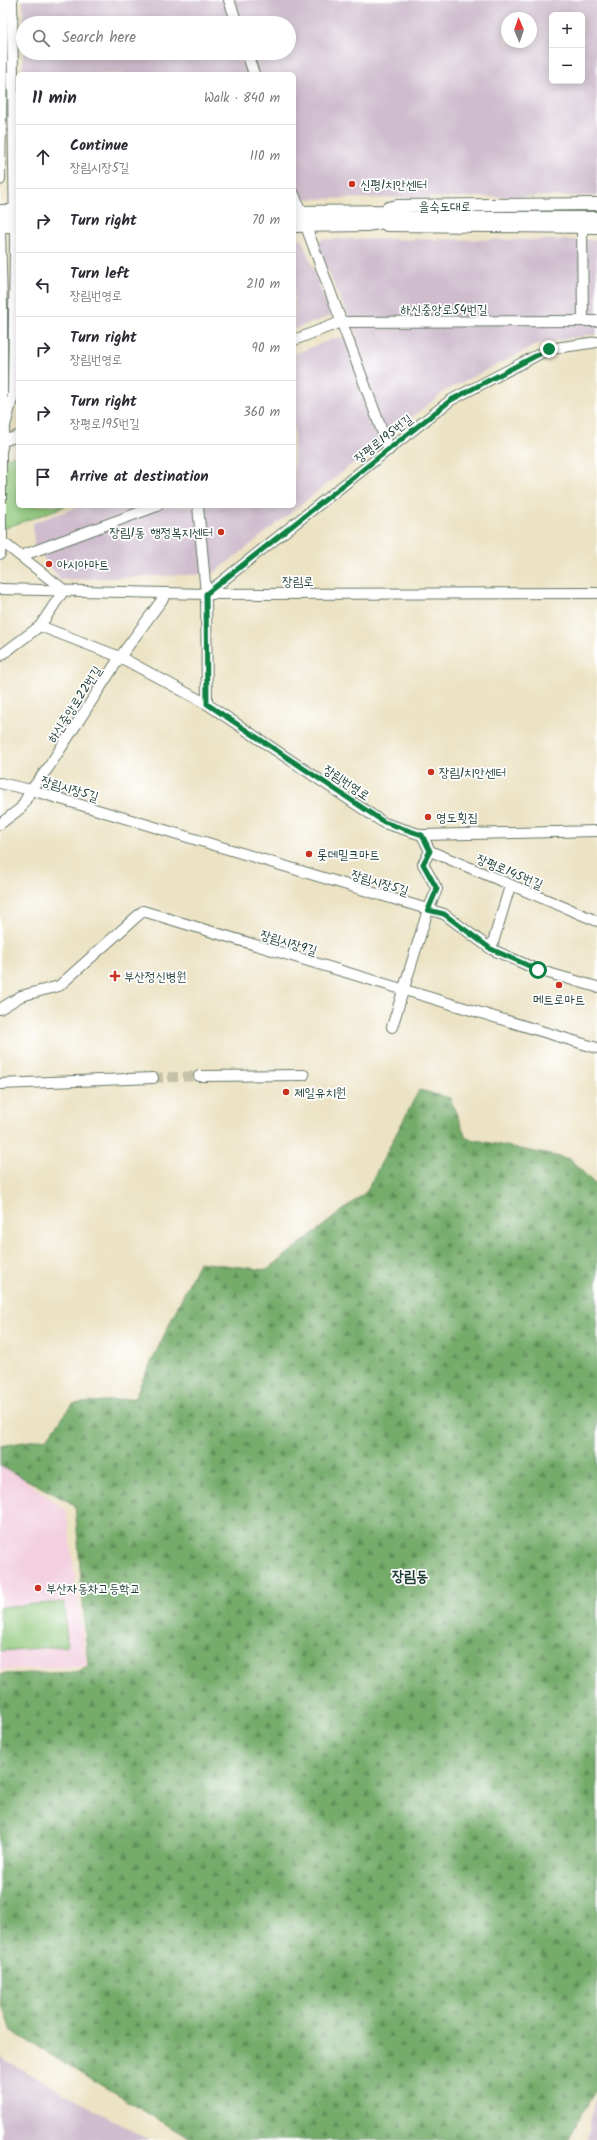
<!DOCTYPE html>
<html lang="en">
<head>
<meta charset="utf-8">
<style>
	:root { --surface:#fff; --page:#f2f2f3; --text:#2b2b33; --muted:#7c7c81; --line:#e1e1e2 }
	body { margin:0; font-family:Kalam,"Poor Story",sans-serif; background:var(--page); color:var(--text) }
	.controls { position:absolute; right:12px; top:12px; display:grid; overflow:hidden; border-radius:6px; box-shadow:0 2px 10px #0003 }
	.controls button { width:36px; height:36px; display:grid; place-items:center; padding:0; border:0; border-bottom:1px solid var(--line); background:var(--surface); color:var(--text); font:20px sans-serif }
	.compass { position:absolute; left:501px; top:12px; width:36px; height:36px; border-radius:50%; background:var(--surface); box-shadow:0 2px 10px #0003; rotate:358deg }
	.stop { position:absolute; width:12px; height:12px; margin:-9px; border:3px solid #0b8043; border-radius:50%; background:#fff }
	.stop.end { background:#0b8043; border-color:#fff; box-shadow:0 1px 4px #0008 }
	.list { margin:0; padding:0; list-style:none }
	h2 { display:flex; justify-content:space-between; align-items:center; height:52px; margin:0; padding:0 16px; font-size:17px }
	h2 small { font-size:13px; font-weight:400; color:var(--muted) }
	.list li { display:grid; grid-template-columns:26px 1fr auto; gap:12px; align-items:center; box-sizing:border-box; height:64px; padding:0 16px; border-top:1px solid var(--line) }
	.list b { display:block; font-size:15px; white-space:nowrap }
	.list p { margin:0; font-size:13px; white-space:nowrap; color:var(--muted) }
	.list em { font-size:13px; font-style:normal; color:var(--muted) }
	.icon { flex:none; width:22px; height:22px; fill:none; stroke:currentColor; stroke-width:2; stroke-linecap:round; stroke-linejoin:round }
	.map { position:relative; flex:none; width:597px; height:2140px; overflow:hidden }
	.search { position:absolute; background:var(--surface); box-shadow:0 2px 10px #0003; left:16px; top:16px; width:280px; height:44px; display:flex; align-items:center; gap:10px; box-sizing:border-box; padding:0 14px; border-radius:22px; color:var(--muted); font-size:15px }
	.panel { position:absolute; background:var(--surface); box-shadow:0 2px 10px #0003; left:16px; top:72px; width:280px; height:436px; border-radius:6px }
	.map>svg:first-child { display:block }
</style>
</head>
<body>
<div class="map">
<svg width="597" height="2140" viewBox="0 0 597 2140">
	<defs>
		<pattern id="forest-firs" width="22" height="20" patternUnits="userSpaceOnUse"><rect width="22" height="20" fill="#74ac6b"/><path d="M5 1l3.5 6h-7zM16 11l3.5 6h-7z" fill="#5f8d59"/></pattern>
	</defs>
	<rect width="100%" height="100%" fill="#fff"/>
	<filter id="ink" filterUnits="userSpaceOnUse"><feTurbulence type="fractalNoise" baseFrequency=".025" numOctaves="2"/><feDisplacementMap in="SourceGraphic" scale="8" xChannelSelector="R" yChannelSelector="G"/><feConvolveMatrix kernelMatrix="1 2 1 2 8 2 1 2 1" color-interpolation-filters="sRGB"/></filter>
	<filter id="wash" filterUnits="userSpaceOnUse"><feTurbulence type="fractalNoise" baseFrequency=".012" numOctaves="4" result="noise"/><feDisplacementMap in="SourceGraphic" scale="16" xChannelSelector="R" yChannelSelector="G"/><feGaussianBlur stdDeviation="0.9" result="paint"/><feColorMatrix in="noise" values="0 0 0 0 0 0 0 0 0 0 0 0 0 0 0 0 0 1.4 0 .05"/><feComposite in="paint" operator="in"/></filter>
	<g filter="url(#wash)">
		<rect width="100%" height="100%" fill="#ece3c4"/>
		<polygon fill="#f3cfdf" points="0,1466 8,1468 66,1510 87,1666 0,1670"/>
		<g fill="#cfbdce" fill-rule="evenodd">
			<path d="M23,0H597V196L294,199V74H23V53H289V23H23ZM552,15H582V81H552ZM507,18H531V42H507Z"/>
			<polygon points="294,239 302,239 331,316 294,329"/>
			<polygon points="322,239 597,240 597,335 587,335 538,344 445,391 213,574 60,580 42,556 34,549 33,523 81,506 294,506 294,354 333,339 357,335 316,245"/>
			<polygon points="0,2057 149,2140 0,2140"/>
			<polygon points="597,2089 597,2140 586,2140"/>
		</g>
		<g fill="#90c87b" stroke="#588258">
			<polygon points="18,454 18,506 66,506 0,530 0,460"/>
			<polygon points="64,1602 67,1646 0,1651 0,1607"/>
		</g>
		<polygon fill="url(#forest-firs)" stroke="#4a7450" points="419,1090 450,1098 466,1138 570,1159 597,1186 597,2087 568,2140 192,2140 11,2031 0,2000 0,1674 78,1672 88,1666 75,1505 0,1466 0,1446 47,1438 73,1404 134,1398 199,1262 267,1270 366,1192"/>
	</g>
	<g filter="url(#ink)">
		<g fill="none" stroke-linecap="round" stroke-linejoin="round">
			<polyline stroke="#c3c2a7" stroke-width="10" stroke-dasharray="10 5" stroke-linecap="butt" points="153,1078 199,1076"/>
			<defs>
				<g id="minor">
					<polyline points="229,0 237,23"/>
					<polyline points="247,53 254,74"/>
					<polyline points="0,180 3,0"/>
					<polyline points="294,194 389,450"/>
					<polyline points="582,227 583,321"/>
					<polyline points="0,229 2,307 2,423"/>
					<polyline points="294,340 341,322 597,321"/>
					<polyline points="1,441 13,396 15,240 12,0"/>
					<polyline points="0,442 18,436"/>
					<polyline points="198,506 206,594 207,704 384,823 422,835 597,831"/>
					<polyline points="1,533 1,448"/>
					<polyline points="0,554 1,541"/>
					<polyline points="21,556 157,506"/>
					<polyline points="0,589 206,594 597,593"/>
					<polyline points="206,594 451,400 549,349 597,342"/>
					<polyline points="40,626 120,657 207,704"/>
					<polyline points="0,656 40,626 64,590 1,541"/>
					<polyline points="0,783 31,790 444,914 491,949 538,970 597,987"/>
					<polyline points="0,824 21,808 31,790 48,768 120,657 167,593"/>
					<polyline points="422,835 430,851 597,921"/>
					<polyline points="491,949 510,886"/>
					<polyline points="0,1009 21,996 59,986 143,911 597,1048"/>
					<polyline points="392,1027 428,910 437,889 423,864 430,851"/>
					<polyline points="199,1076 304,1075"/>
					<polyline points="0,1084 153,1078"/>
				</g>
				<g id="major">
					<polyline points="388,208 397,206 597,204"/>
					<polyline points="387,225 597,227"/>
					<polyline points="1,441 1,448"/>
					<polyline points="1,541 1,533"/>
				</g>
				<g id="highway">
					<polyline points="0,212 18,212"/>
					<polyline points="294,213 401,212"/>
					<polyline points="0,225 18,225"/>
					<polyline points="294,225 366,224 396,219 597,219"/>
				</g>
			</defs>
			<use href="#minor" stroke="#677766" stroke-width="12"/>
			<use href="#major" stroke="#677766" stroke-width="14"/>
			<use href="#highway" stroke="#677766" stroke-width="16"/>
			<use href="#minor" stroke="#fff" stroke-width="10"/>
			<use href="#major" stroke="#fff" stroke-width="12"/>
			<use href="#highway" stroke="#fff" stroke-width="14"/>
		</g>
	</g>
	<g fill="none" stroke-linecap="round" stroke-linejoin="round" filter="url(#ink)">
		<polyline stroke="#0b8043" stroke-width="5" points="538,970 491,949 444,914 428,910 437,889 423,864 430,851 422,835 384,822 207,704 206,594 451,400 549,349"/>
	</g>
	<g fill="#c8321e" stroke="#fff" stroke-width="1.5">
		<circle cx="352" cy="184" r="4"/>
		<circle cx="221" cy="532" r="4"/>
		<circle cx="49" cy="564" r="4"/>
		<circle cx="431" cy="772" r="4"/>
		<circle cx="428" cy="817" r="4"/>
		<circle cx="309" cy="854" r="4"/>
		<path d="M113 970h4v4h4v4h-4v4h-4v-4h-4v-4h4z"/>
		<circle cx="559" cy="985" r="4"/>
		<circle cx="286" cy="1092" r="4"/>
		<circle cx="38" cy="1588" r="4"/>
	</g>
	<g text-anchor="middle" stroke-width="3.5" stroke-linejoin="round" paint-order="stroke">
		<g font-size="13" fill="#1f3d34" stroke="#fff" text-anchor="start">
			<text x="360" y="189">신평1치안센터</text>
			<text x="213" y="537" text-anchor="end">장림1동 행정복지센터</text>
			<text x="57" y="569">아시아마트</text>
			<text x="439" y="777">장림1치안센터</text>
			<text x="436" y="822">영도횟집</text>
			<text x="317" y="859">롯데밀크마트</text>
			<text x="124" y="981">부산정신병원</text>
			<text x="559" y="1004" text-anchor="middle">메트로마트</text>
			<text x="294" y="1097">제일유치원</text>
			<text x="46" y="1593">부산자동차고등학교</text>
		</g>
		<g font-size="13" fill="#1f3d34" stroke="#fff">
			<text x="445" y="211">을숙도대로</text>
			<text x="444" y="314">하신중앙로54번길</text>
			<text transform="translate(383 438) rotate(-38)" y="5">장평로195번길</text>
			<text x="298" y="586">장림로</text>
			<text transform="translate(74 704) rotate(-57)" y="5">하신중앙로22번길</text>
			<text transform="translate(347 782) rotate(34)" y="5">장림번영로</text>
			<text transform="translate(70 788) rotate(17)" y="5">장림시장5길</text>
			<text transform="translate(510 871) rotate(23)" y="5">장평로145번길</text>
			<text transform="translate(380 882) rotate(17)" y="5">장림시장5길</text>
			<text transform="translate(289 942) rotate(17)" y="5">장림시장9길</text>
		</g>
		<g font-size="15" font-weight="bold" fill="#1f3d34" stroke="#fff">
			<text x="410" y="1581">장림동</text>
		</g>
	</g>
</svg>
<div class="controls">
<button>+</button>
<button>−</button>
</div>
<svg class="compass" viewBox="-18 -18 36 36"><path d="M0-13l5 13h-10z" fill="#e53935"/><path d="M0 13l5-13h-10z" fill="#7c7c81"/></svg>
<div class="stop" style="left:538px;top:970px"></div>
<div class="stop end" style="left:549px;top:349px"></div>
<div class="search"><svg class="icon" aria-label="search" viewBox="0 0 24 24"><circle cx="10" cy="10" r="6"/><path d="M15 15l6 6"/></svg>Search here</div>
<section class="panel">
<h2>11 min<small>Walk · 840 m</small></h2>
<ul class="list">
<li><svg class="icon" aria-label="ahead" viewBox="0 0 24 24"><path d="M12 20V5M6 11l6-6 6 6"/></svg><div><b>Continue</b><p>장림시장5길</p></div><em>110 m</em></li>
<li><svg class="icon" aria-label="right" viewBox="0 0 24 24"><path d="M7 20v-9h11M14 6l5 5-5 5"/></svg><div><b>Turn right</b></div><em>70 m</em></li>
<li><svg class="icon" aria-label="left" viewBox="0 0 24 24"><path d="M17 20v-9H6M10 6l-5 5 5 5"/></svg><div><b>Turn left</b><p>장림번영로</p></div><em>210 m</em></li>
<li><svg class="icon" aria-label="right" viewBox="0 0 24 24"><path d="M7 20v-9h11M14 6l5 5-5 5"/></svg><div><b>Turn right</b><p>장림번영로</p></div><em>90 m</em></li>
<li><svg class="icon" aria-label="right" viewBox="0 0 24 24"><path d="M7 20v-9h11M14 6l5 5-5 5"/></svg><div><b>Turn right</b><p>장평로195번길</p></div><em>360 m</em></li>
<li><svg class="icon" aria-label="arrive" viewBox="0 0 24 24"><path d="M6 21V4h12l-3 4 3 4H6"/></svg><div><b>Arrive at destination</b></div></li>
</ul>
</section>
</div>
</body>
</html>
